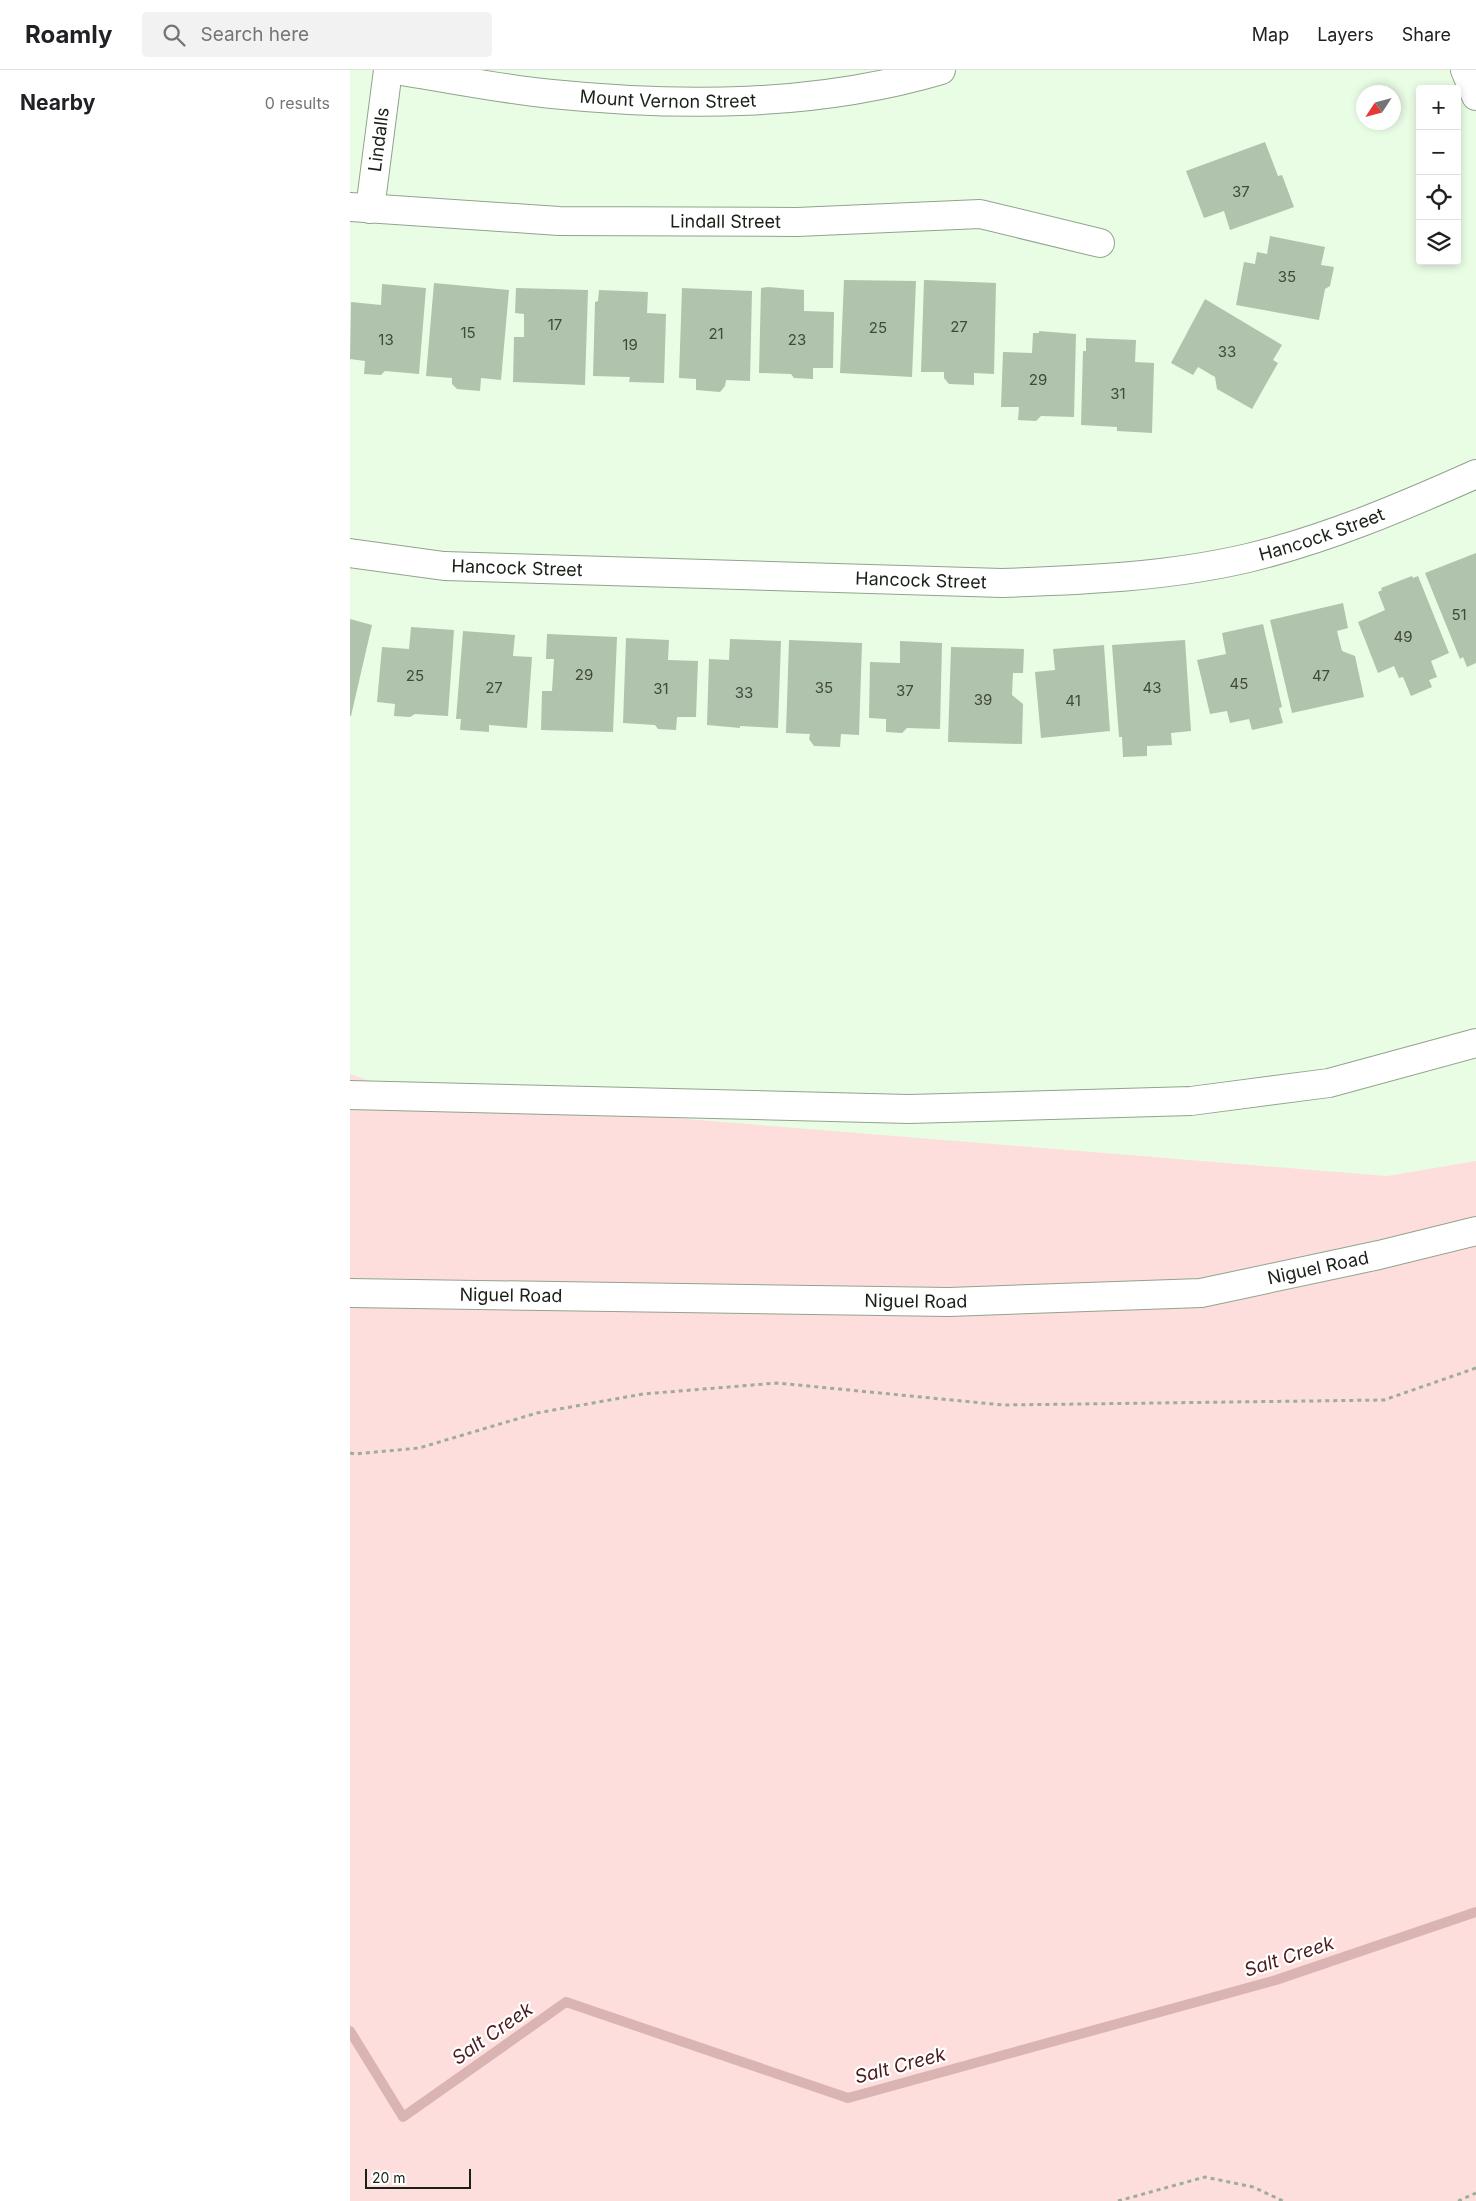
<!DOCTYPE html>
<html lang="en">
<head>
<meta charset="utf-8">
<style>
	:root { --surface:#fff; --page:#f2f2f2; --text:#202124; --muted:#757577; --line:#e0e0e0 }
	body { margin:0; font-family:Inter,sans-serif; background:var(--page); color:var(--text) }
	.controls { position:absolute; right:15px; top:15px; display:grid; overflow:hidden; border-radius:5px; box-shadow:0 2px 8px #0003 }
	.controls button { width:45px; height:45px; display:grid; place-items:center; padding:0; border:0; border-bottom:1px solid var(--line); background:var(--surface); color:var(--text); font:25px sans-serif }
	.compass { position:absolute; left:1006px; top:15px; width:45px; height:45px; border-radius:50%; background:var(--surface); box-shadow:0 2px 8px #0003; rotate:234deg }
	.scale { position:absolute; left:15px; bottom:12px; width:106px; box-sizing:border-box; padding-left:5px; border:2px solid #192017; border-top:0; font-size:14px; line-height:18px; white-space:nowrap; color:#192017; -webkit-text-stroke:4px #fff; paint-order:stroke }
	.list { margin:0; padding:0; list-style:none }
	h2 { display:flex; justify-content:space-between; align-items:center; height:65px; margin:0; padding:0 20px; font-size:21px }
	h2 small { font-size:16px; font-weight:400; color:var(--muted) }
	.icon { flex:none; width:28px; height:28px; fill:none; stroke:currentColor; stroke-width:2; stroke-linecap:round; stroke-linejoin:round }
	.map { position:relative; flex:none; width:1126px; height:2131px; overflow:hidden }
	header { display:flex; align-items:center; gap:30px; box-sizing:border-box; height:70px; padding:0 25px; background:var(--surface); border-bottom:1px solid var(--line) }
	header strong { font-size:24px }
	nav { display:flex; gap:28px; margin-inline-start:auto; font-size:18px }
	.search { width:350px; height:45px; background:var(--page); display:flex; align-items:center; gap:12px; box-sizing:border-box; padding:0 18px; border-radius:5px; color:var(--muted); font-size:19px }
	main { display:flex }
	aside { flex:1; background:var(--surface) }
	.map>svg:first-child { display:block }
</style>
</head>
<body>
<header>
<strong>Roamly</strong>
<div class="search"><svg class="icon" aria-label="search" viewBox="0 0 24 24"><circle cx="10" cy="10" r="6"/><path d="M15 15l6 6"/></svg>Search here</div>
<nav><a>Map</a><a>Layers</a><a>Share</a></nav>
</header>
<main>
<aside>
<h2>Nearby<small>0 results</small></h2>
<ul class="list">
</ul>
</aside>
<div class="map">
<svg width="1126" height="2131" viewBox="0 0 1126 2131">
	<rect width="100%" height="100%" fill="#e9fde5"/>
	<polygon fill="#fededc" points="0,1004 65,1027 1037,1106 1126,1091 1126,2131 0,2131"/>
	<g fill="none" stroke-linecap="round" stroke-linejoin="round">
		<polyline stroke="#dab4b3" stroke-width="10" points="0,1961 53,2047 216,1932 498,2028 926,1910 1126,1842"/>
	</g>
	<g fill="#b0c3ac">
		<polygon points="915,72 928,106 932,105 944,137 880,160 874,141 854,148 836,101"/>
		<polygon points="920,166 975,177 971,195 984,197 980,216 975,219 969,250 886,235 894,192 905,194 907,182 917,184"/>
		<polygon points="494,210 566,211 562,307 490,303"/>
		<polygon points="574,210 646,213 644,304 624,303 624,315 599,314 594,308 594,302 571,302"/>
		<polygon points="84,213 159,220 151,310 131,308 130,321 107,319 102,314 102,308 76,306"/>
		<polygon points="32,214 76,218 69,304 35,301 31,305 14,304 15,291 0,289 1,232 31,235"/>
		<polygon points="418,217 454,220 454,241 484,242 483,298 463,298 463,309 444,308 441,304 409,303 411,218"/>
		<polygon points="166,218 238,220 235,315 163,312 164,267 174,267 174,244 165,243"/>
		<polygon points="332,218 402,221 400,311 376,310 375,316 370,322 346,320 346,309 329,308"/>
		<polygon points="249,220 298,222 297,243 316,244 314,313 279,312 280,307 243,306 245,232 248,231"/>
		<polygon points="855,229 932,275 923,290 928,293 902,339 867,319 865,307 848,297 843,305 821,293"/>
		<polygon points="689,261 726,264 724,347 691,346 686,351 668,350 669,337 651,337 653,282 682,283 683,263 689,263"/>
		<polygon points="736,268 786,270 785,292 804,293 802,363 767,361 767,357 731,355 733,281 736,281"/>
		<polygon points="1126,483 1126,593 1117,597 1113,587 1110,589 1075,503"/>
		<polygon points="1062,506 1063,508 1068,506 1099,583 1081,591 1087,607 1079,610 1082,617 1061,626 1053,607 1049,608 1044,596 1028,603 1008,552 1035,540 1028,522 1032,520 1031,518"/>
		<polygon points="993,533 998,558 987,561 992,581 1005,586 1014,627 942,643 920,550"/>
		<polygon points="0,549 22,555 1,646 0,646"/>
		<polygon points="913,554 932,637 929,638 933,653 902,660 899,649 880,653 877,641 860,644 847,590 876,584 872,563"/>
		<polygon points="61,557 104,560 98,646 65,644 60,647 44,646 45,634 27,632 32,577 59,579"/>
		<polygon points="113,561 165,565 163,586 182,587 177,658 139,655 139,662 110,660 111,649 106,649"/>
		<polygon points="197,564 267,567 263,662 191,660 192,621 202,621 204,589 196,589"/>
		<polygon points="276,568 319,570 318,590 348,591 346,647 327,647 326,660 308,659 305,655 273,653"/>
		<polygon points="380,569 431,571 428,658 390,656 390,658 357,655 359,589 379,590"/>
		<polygon points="439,570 512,573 509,665 491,664 490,677 464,676 459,669 460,664 436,663"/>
		<polygon points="835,570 841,661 821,663 822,675 797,676 797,686 773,687 772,667 769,667 762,575"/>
		<polygon points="550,571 592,573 590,659 557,658 552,663 536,662 536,649 519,648 520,592 550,593"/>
		<polygon points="754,575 760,661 691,668 685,602 705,600 703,579"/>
		<polygon points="601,577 674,579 673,603 663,603 662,625 673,634 672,674 598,672"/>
	</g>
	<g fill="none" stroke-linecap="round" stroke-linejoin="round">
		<defs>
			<g id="minor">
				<polyline points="1115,0 1126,26"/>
				<path id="s1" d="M0,137L209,151L447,152L630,144L750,173"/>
				<path id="s2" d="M20,139L38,0"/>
				<path id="s3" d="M0,483L94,496L652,513C735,510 817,507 898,488C977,469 1052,437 1126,404"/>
			</g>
			<g id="tertiary">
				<path id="s4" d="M45,0C97,8 150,19 202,24C331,37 466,37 591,0"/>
			</g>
			<g id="secondary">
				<polyline points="0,1025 559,1039 841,1031 979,1013 1126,973"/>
				<path id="s5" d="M0,1223L599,1232L851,1223L1029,1185L1126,1161"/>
			</g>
		</defs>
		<use href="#minor" stroke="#91a38d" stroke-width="30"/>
		<use href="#tertiary" stroke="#91a38d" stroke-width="30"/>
		<use href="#secondary" stroke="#91a38d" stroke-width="30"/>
		<g stroke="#9dad9a" stroke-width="3" stroke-dasharray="4 4" stroke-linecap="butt">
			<polyline points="0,1383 5,1384 69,1378 187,1343 293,1324 427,1313 653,1335 1034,1330 1126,1298"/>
			<polyline points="768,2131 855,2107 903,2117 933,2131"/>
			<polyline points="1108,2131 1126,2123"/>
		</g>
		<use href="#minor" stroke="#fff" stroke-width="28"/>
		<use href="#tertiary" stroke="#fff" stroke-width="28"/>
		<use href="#secondary" stroke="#fff" stroke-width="28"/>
	</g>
	<g text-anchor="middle" stroke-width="4.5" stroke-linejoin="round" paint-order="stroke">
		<g font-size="15" fill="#3f493c">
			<text x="891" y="127">37</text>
			<text x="937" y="212">35</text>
			<text x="205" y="260">17</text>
			<text x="609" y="262">27</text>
			<text x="528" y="263">25</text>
			<text x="118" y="268">15</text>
			<text x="366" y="269">21</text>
			<text x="36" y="275">13</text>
			<text x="447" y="275">23</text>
			<text x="280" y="280">19</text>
			<text x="877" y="287">33</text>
			<text x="688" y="315">29</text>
			<text x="768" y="329">31</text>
			<text x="1109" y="550">51</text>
			<text x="1053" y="572">49</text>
			<text x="234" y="610">29</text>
			<text x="65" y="611">25</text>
			<text x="971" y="611">47</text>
			<text x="889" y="619">45</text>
			<text x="144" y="623">27</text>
			<text x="474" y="623">35</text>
			<text x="802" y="623">43</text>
			<text x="311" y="624">31</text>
			<text x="555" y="626">37</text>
			<text x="394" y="628">33</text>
			<text x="633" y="635">39</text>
			<text x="723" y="636">41</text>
		</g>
		<g font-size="18" fill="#192017" stroke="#fff">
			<text dy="6" stroke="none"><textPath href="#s4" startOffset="275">Mount Vernon Street</textPath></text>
			<text dy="6" stroke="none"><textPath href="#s2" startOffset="70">Lindalls</textPath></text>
			<text dy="6" stroke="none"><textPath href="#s1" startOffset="376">Lindall Street</textPath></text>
			<text dy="6" stroke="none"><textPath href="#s3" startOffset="978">Hancock Street</textPath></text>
			<text dy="6" stroke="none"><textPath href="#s3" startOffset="168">Hancock Street</textPath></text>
			<text dy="6" stroke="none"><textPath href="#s3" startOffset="572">Hancock Street</textPath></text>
			<text dy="6" stroke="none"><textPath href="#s5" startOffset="971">Niguel Road</textPath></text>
			<text dy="6" stroke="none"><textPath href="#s5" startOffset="161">Niguel Road</textPath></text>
			<text dy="6" stroke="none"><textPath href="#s5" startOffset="566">Niguel Road</textPath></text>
		</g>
		<g font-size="19" font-style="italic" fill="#4c1b1d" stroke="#fff">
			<text transform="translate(939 1886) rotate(-18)" y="7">Salt Creek</text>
			<text transform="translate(142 1963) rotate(-35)" y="7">Salt Creek</text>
			<text transform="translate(550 1995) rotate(-15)" y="7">Salt Creek</text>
		</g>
	</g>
</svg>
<div class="controls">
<button>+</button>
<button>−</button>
<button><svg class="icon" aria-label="locate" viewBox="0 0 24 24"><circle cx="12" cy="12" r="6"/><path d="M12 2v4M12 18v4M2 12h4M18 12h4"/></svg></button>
<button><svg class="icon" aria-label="layers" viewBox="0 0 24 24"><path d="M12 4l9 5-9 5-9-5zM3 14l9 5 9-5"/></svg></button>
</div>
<svg class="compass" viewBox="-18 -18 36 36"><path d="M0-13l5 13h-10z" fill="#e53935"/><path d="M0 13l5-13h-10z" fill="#757577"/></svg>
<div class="scale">20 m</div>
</div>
</main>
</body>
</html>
